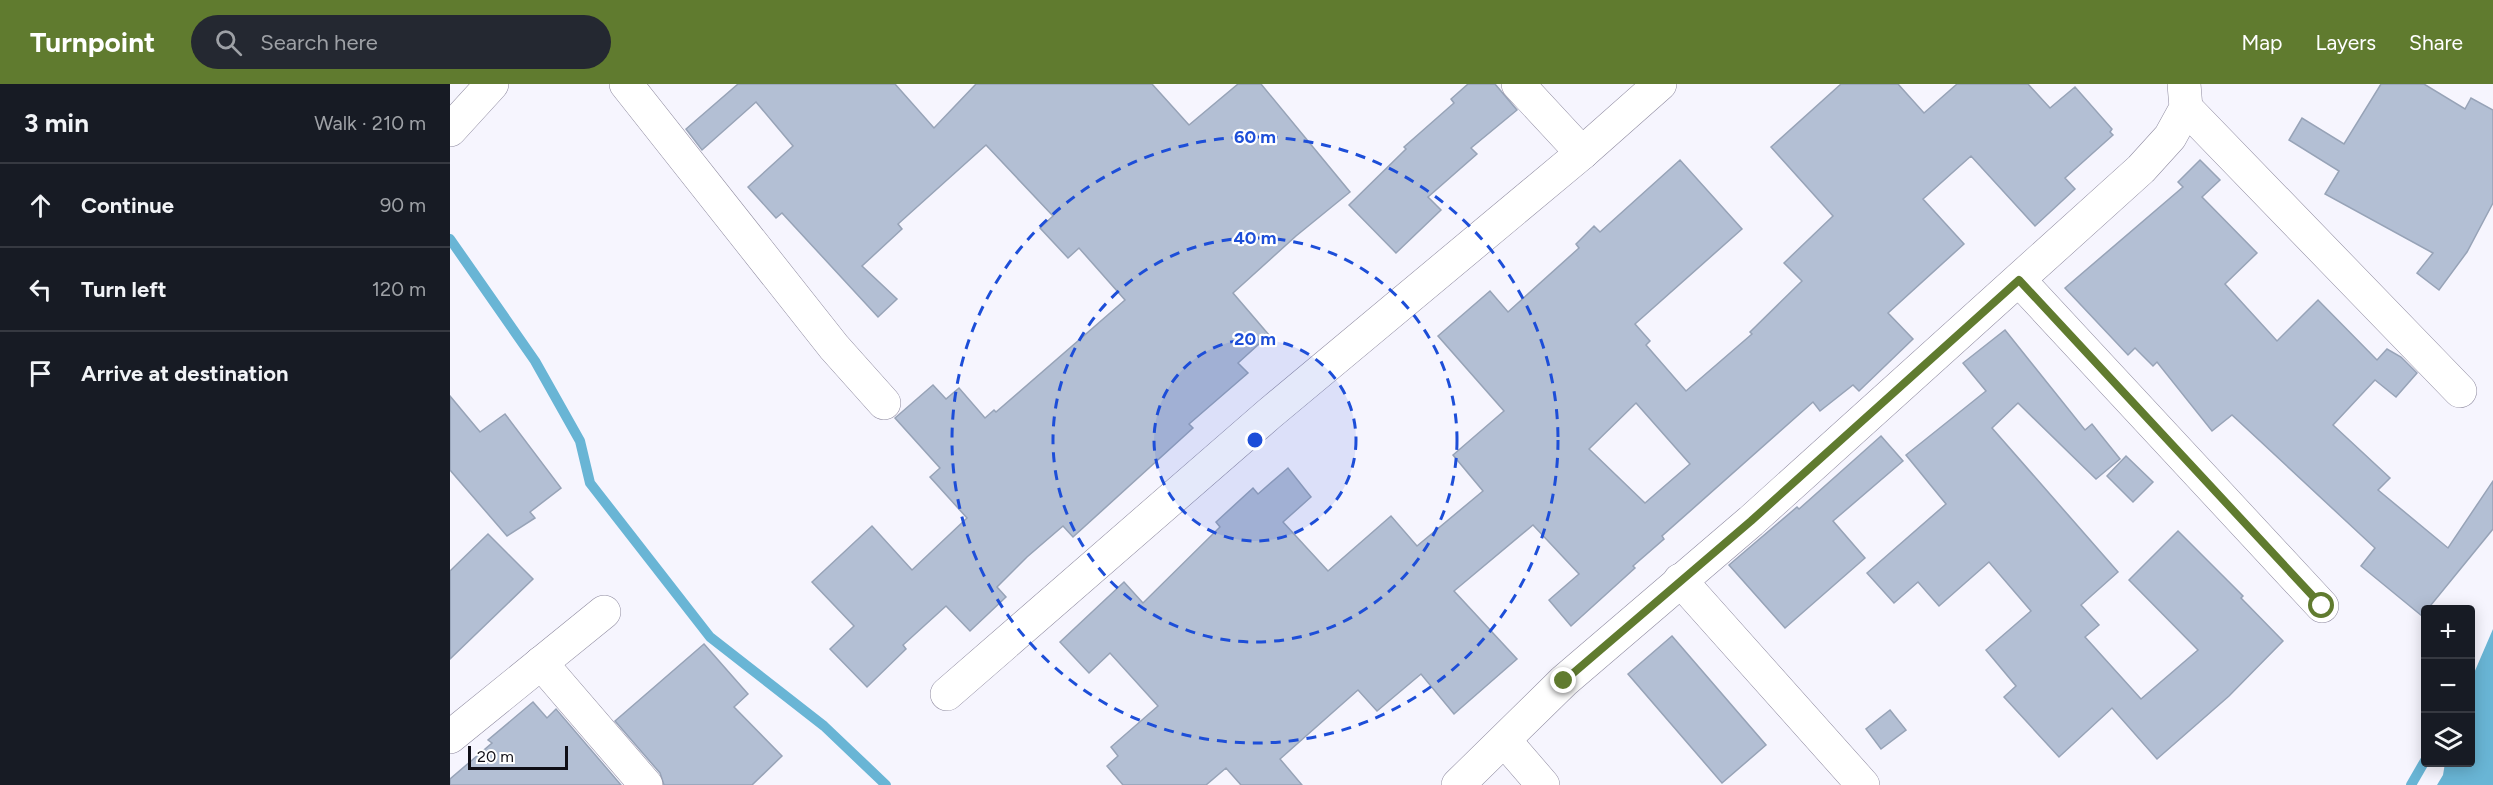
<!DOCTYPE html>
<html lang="en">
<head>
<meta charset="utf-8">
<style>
	:root { --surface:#171b24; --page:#242831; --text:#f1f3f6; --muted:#9ea1a6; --line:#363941; --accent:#607b2f }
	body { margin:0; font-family:Figtree,sans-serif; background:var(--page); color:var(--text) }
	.controls { position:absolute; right:18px; bottom:18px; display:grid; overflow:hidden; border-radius:6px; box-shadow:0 3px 15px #0003 }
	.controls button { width:54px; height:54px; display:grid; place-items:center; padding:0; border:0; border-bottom:2px solid var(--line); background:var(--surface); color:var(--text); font:30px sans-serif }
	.scale { position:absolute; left:18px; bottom:15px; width:100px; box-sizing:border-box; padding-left:6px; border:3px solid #0f0e16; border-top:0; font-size:16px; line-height:21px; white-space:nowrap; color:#0f0e16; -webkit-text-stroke:4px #fff; paint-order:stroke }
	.stop { position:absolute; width:18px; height:18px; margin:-14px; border:4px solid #607b2f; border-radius:50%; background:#fff }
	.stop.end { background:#607b2f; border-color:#fff; box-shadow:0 2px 6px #0008 }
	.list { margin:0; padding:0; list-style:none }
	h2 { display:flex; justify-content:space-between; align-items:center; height:78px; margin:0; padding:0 24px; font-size:26px }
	h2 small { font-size:20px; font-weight:400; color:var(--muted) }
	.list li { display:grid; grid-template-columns:39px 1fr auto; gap:18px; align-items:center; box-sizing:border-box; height:84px; padding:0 24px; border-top:2px solid var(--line) }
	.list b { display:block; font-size:22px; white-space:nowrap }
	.list em { font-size:20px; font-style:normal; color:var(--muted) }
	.icon { flex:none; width:33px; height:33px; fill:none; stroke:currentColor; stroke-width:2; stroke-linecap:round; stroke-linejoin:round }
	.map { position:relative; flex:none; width:2043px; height:701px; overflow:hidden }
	header { display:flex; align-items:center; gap:36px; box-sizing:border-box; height:84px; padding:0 30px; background:var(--accent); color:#fff }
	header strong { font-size:28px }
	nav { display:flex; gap:33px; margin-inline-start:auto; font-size:21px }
	.search { width:420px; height:54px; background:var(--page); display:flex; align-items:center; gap:15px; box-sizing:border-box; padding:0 21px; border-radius:33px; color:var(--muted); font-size:22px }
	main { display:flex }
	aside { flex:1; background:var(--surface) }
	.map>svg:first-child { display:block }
</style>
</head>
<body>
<header>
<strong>Turnpoint</strong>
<div class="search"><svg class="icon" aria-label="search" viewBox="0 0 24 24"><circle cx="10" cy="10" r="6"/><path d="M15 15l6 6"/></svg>Search here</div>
<nav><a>Map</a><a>Layers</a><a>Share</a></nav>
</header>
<main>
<aside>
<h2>3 min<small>Walk · 210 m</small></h2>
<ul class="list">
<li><svg class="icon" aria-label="ahead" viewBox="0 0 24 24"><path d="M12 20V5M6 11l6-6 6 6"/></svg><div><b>Continue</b></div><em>90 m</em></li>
<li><svg class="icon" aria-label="left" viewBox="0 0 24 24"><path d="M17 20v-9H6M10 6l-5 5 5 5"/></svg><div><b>Turn left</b></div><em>120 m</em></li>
<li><svg class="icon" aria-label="arrive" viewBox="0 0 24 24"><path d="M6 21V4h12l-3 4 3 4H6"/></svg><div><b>Arrive at destination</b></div></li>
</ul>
</aside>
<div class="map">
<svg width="2043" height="701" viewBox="0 0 2043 701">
	<rect width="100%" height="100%" fill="#f6f5fe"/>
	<polygon fill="#69b5d5" points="2043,545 2043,701 1987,701 1993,691 1995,679 2020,678 2021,596"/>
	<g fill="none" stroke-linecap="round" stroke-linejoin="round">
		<g stroke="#69b5d5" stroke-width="10">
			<polyline points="0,155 85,277 130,357 140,399 260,553 374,642 436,701"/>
			<polyline points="1961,701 1976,675"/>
		</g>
	</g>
	<g fill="#b3bfd4" stroke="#97a3b7" stroke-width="1.5" fill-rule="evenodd">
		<polygon points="288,0 445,0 484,44 526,0 702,0 739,41 788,0 811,0 900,108 846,152 783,209 819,251 788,279 798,289 739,340 743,344 623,453 613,442 577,473 547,503 556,513 520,547 496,522 453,561 456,565 417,603 380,565 404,542 362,498 422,442 462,486 517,434 480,393 490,384 445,334 483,301 496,315 509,304 535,334 544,326 546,328 675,216 629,164 618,174 590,144 603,132 536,61 448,140 452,145 412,182 447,215 428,233 332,129 326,134 298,103 343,62 306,18 252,66 236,45"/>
		<polygon points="1018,0 1045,0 1067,26 1021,64 1027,70 978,113 991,126 946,169 899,121 956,65 954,63 1004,19 1001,15"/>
		<path d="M1391,0H1448L1474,29L1507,0H1578L1600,24L1625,3L1662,45L1660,48L1663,51L1615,94L1625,105L1585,142L1521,72L1473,115L1514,160L1438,229L1463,255L1409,307L1403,301L1370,327L1363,318L1212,452L1214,455L1183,482L1185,484L1121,542L1099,516L1129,490L1083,441L1004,507L1067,575L1004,630L971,590L927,627L908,606L830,675L852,701H791L776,684L756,701H673L657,682L668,672L661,663L708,622L660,569L639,589L610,558L674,498L693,519L770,443L766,438L803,404L808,410L838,384L861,413L833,438L878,487L941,432L967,462L1033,407L1003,371L1054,327L988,252L1040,207L1058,228L1129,164L1126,160L1144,142L1150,148L1230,76L1292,145L1185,240L1200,257L1196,261L1236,307L1302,250L1300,248L1352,197L1334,179L1383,132L1321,63ZM1186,319L1240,380L1195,419L1139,365Z"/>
		<polygon points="1931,0 1974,0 2015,25 2021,14 2043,26 2043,119 2017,168 1989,206 1967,189 1983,169 1875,110 1889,87 1839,56 1852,34 1894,60"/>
		<polygon points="1750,76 1770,96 1752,113 1807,169 1775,200 1827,257 1868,216 1927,276 1937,265 1951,273 1967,289 1946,313 1925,296 1883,341 1940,394 1928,406 1998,464 2043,397 2043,445 1972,532 1911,482 1925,464 1782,331 1762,347 1707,278 1703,282 1685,264 1678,271 1615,204 1733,103 1728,98"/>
		<polygon points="1555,246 1635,346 1642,340 1670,375 1646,395 1568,319 1542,344 1668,488 1631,521 1649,541 1635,553 1691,615 1748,566 1679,496 1728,447 1793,512 1791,514 1833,557 1779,612 1707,675 1662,624 1609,673 1554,613 1566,602 1536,566 1581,527 1539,478 1489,522 1468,498 1444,519 1417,489 1496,420 1456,371 1536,307 1513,279"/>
		<polygon points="0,312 30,348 55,330 111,404 80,428 85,434 57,452 0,386"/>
		<polygon points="1431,352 1453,377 1383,437 1415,474 1335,544 1279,481 1347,423 1349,425"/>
		<polygon points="1676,372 1703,398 1683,418 1657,392"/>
		<polygon points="38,450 83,495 0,575 0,487"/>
		<polygon points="1222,552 1316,661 1272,699 1178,590"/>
		<polygon points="254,560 298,610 284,623 332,672 302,701 214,701 210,689 165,637"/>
		<polygon points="83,618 97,634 106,625 171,701 0,701 0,695 42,659 38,656"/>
		<polygon points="1440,626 1456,646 1431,665 1416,645"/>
	</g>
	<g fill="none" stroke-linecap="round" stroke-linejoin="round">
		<defs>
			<g id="minor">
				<polyline points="176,0 384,263 434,319"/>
				<polyline points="1068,0 1132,69"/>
				<polyline points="1736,24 2010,307"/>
				<polyline points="0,46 42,0"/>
				<polyline points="1569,196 1872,522"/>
				<polyline points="1230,496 1413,701"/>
				<polyline points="91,579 196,701"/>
				<polyline points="497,610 819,330 1132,69 1210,0"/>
				<polyline points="0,653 154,528"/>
				<polyline points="1055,657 1093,701"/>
				<polyline points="1008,701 1114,597 1301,437 1691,85 1720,53 1736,24 1734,0"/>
			</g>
		</defs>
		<use href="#minor" stroke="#8f8ba0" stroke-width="34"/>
		<use href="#minor" stroke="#fff" stroke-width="33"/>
	</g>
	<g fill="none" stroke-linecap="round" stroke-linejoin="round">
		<polyline stroke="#607b2f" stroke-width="8" points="1114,597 1301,437 1569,196 1872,522"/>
	</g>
	<circle cx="805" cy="356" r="101" fill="#1d4ed8" fill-opacity=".12"/>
	<g fill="none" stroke="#1d4ed8" stroke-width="3" stroke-dasharray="10 8">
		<circle cx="805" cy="356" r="101"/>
		<circle cx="805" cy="356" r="202"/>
		<circle cx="805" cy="356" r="303"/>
	</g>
	<circle cx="805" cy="356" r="9" fill="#1d4ed8" stroke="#fff" stroke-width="3"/>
	<g font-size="18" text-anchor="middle" font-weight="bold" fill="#1d4ed8" stroke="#fff" stroke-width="4.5" stroke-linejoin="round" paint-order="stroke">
		<text x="805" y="59">60 m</text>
		<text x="805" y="160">40 m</text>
		<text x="805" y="261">20 m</text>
	</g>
</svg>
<div class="controls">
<button>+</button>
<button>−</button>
<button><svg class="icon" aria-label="layers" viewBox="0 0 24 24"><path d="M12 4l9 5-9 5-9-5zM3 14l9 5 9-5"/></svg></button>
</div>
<div class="scale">20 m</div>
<div class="stop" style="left:1872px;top:522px"></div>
<div class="stop end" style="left:1114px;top:597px"></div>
</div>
</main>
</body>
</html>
